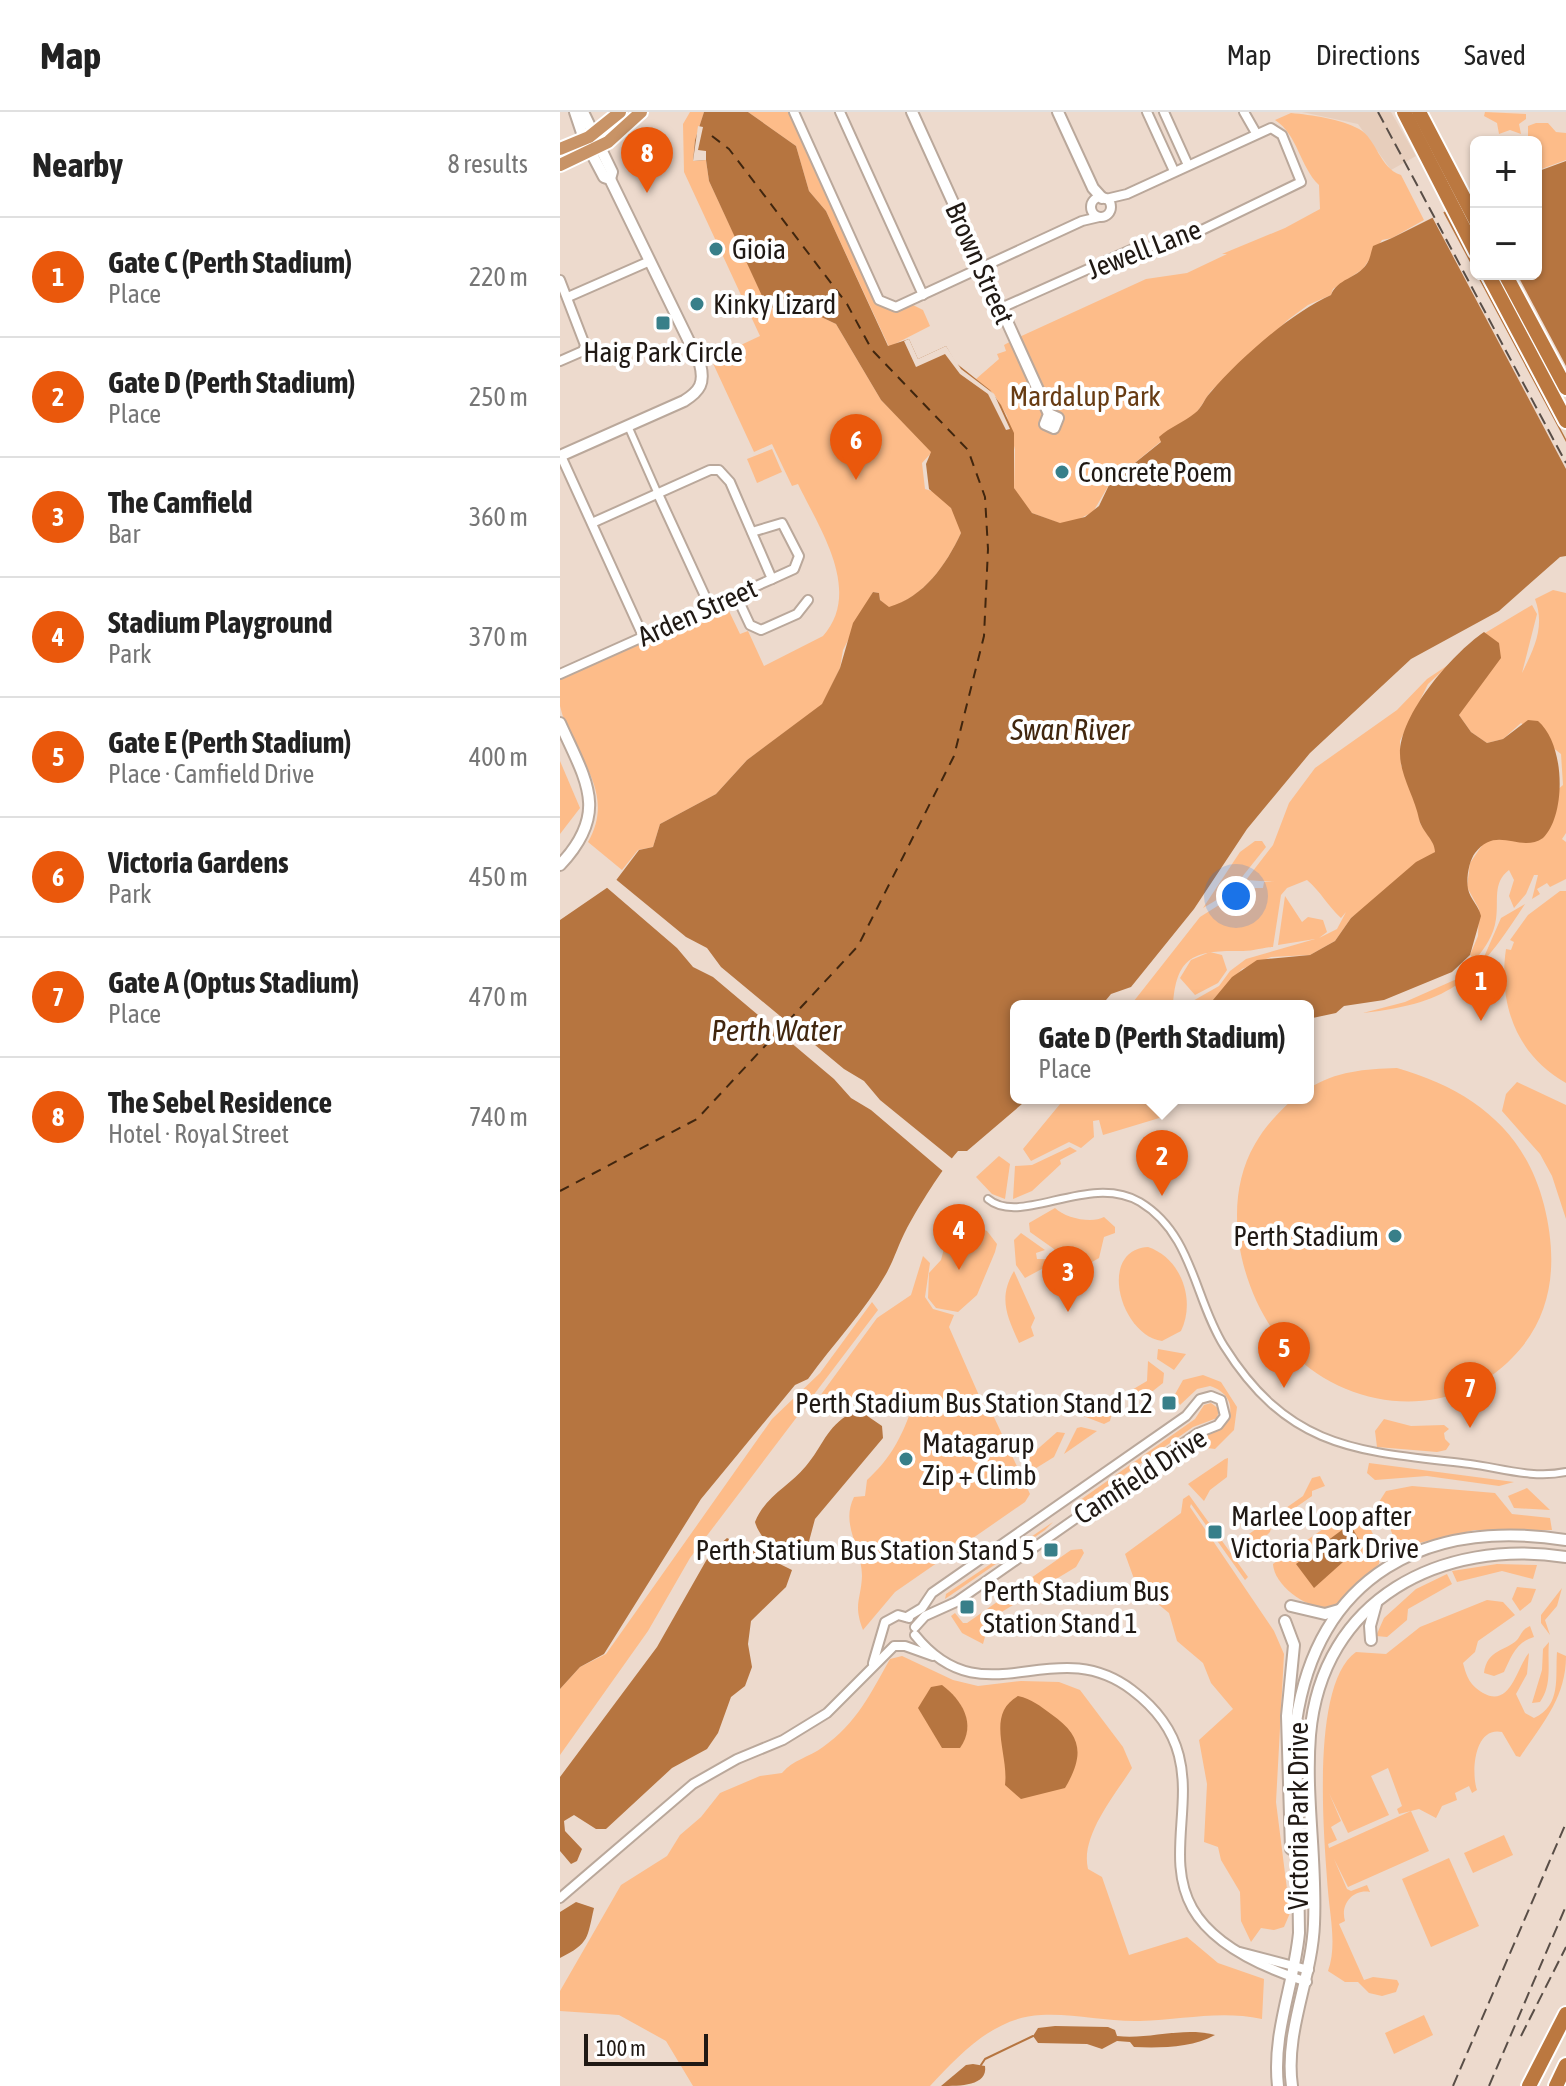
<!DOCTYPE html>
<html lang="en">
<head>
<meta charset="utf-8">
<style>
	:root { --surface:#fff; --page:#f2f2f2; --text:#222; --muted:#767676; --line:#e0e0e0; --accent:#ea580c }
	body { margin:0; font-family:"Asap Condensed",sans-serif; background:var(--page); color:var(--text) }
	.controls { position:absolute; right:24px; top:24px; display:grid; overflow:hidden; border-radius:12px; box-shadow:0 2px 6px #0004 }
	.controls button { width:72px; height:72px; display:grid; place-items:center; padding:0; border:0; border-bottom:2px solid var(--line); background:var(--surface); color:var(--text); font:40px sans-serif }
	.scale { position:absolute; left:24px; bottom:20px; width:124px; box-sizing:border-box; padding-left:8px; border:4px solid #201914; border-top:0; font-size:22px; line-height:28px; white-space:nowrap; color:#201914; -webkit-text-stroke:6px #fff; paint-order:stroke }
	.you { position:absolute; left:676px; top:784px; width:28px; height:28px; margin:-20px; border:6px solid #fff; border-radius:50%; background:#1a73e8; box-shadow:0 0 0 12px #1a73e833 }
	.badge { display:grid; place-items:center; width:52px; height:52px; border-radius:50%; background:var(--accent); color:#fff; font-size:26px; font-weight:700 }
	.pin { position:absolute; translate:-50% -66px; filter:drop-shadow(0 2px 4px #0008) }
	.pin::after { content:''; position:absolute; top:42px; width:28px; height:24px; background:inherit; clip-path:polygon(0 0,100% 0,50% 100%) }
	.popup { position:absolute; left:450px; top:888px; width:304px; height:104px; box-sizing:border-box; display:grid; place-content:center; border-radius:12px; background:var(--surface); filter:drop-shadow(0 2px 6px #0005); font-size:26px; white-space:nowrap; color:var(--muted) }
	.popup b { font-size:30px; color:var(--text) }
	.popup::after { content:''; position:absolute; left:50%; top:100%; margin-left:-16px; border:16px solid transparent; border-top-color:var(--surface) }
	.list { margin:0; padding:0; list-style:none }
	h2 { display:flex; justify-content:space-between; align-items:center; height:104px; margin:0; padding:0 32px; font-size:34px }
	h2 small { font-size:26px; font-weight:400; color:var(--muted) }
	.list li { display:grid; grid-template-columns:52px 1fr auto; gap:24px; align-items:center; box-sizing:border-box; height:120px; padding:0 32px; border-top:2px solid var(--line) }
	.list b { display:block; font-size:30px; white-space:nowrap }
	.list p { margin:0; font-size:26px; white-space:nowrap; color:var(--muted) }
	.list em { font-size:26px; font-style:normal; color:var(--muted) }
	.map { position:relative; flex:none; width:1006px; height:1974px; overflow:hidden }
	header { display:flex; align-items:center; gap:48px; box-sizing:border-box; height:112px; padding:0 40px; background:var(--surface); border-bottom:2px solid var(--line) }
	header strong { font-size:38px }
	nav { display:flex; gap:44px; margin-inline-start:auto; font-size:28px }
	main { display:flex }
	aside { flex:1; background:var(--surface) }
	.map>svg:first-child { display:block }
</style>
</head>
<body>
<header>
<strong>Map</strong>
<nav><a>Map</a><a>Directions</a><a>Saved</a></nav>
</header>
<main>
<aside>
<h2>Nearby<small>8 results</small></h2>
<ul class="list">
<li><span class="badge">1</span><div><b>Gate C (Perth Stadium)</b><p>Place</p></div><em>220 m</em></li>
<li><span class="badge">2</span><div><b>Gate D (Perth Stadium)</b><p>Place</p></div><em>250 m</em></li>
<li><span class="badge">3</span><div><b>The Camfield</b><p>Bar</p></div><em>360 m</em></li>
<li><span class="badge">4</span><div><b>Stadium Playground</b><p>Park</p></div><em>370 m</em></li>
<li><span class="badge">5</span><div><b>Gate E (Perth Stadium)</b><p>Place · Camfield Drive</p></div><em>400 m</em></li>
<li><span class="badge">6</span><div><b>Victoria Gardens</b><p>Park</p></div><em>450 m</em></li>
<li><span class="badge">7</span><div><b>Gate A (Optus Stadium)</b><p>Place</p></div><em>470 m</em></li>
<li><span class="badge">8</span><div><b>The Sebel Residence</b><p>Hotel · Royal Street</p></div><em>740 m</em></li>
</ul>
</aside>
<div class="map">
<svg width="1006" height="1974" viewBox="0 0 1006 1974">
	<rect width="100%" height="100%" fill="#eddacd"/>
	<polygon fill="#e7cebc" points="742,0 831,0 856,44 831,58 798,12"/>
	<g fill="#fdbc89">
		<path d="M130,0H144L135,28L133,48H146L149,69L206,191L224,203H257L276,212L321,288L372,340L362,351L365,377C385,381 398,402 401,421C386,453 365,484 329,496L320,488L319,481L313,480L283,538L280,556L263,592L187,648L156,682L100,712L93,735L78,738L62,758L28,730C58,678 11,642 0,594C0,586 0,576 0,568L142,504L152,503L162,494L168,497L180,522L188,519L204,554L263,524C303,479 259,416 238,372L232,374L212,332L194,340L151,247L200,224L124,60L123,12Z"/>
		<polygon points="188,0 234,0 319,188 327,195 347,190 363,198 370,214 329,235 266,99 249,79 236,34"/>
		<polygon points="925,0 966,2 966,7 959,12 961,22 950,18 939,22 937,11 924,4"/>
		<path d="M731,1C751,3 781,7 799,17C817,27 819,56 841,63L864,108L832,126L822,128L803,157L773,177L771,183L748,193L729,207L651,279L637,300L550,371L533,400L511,411H499L472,401L461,390L454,376L455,338L447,304L434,282L416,267L439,247L437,242L446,239L444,233L455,227L586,167L627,161L667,142H662L725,116L760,97L759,73C740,55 738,23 715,8Z"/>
		<polygon points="976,11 988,11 996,20 1006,21 1006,48 976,59 976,30 960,30 968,29 968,14"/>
		<polygon points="212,337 222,360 197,371 187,347"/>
		<path d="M993,478L1006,481V721L1002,727L1006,730V767L990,775L987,771L977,777L980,782L972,787L978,763H974L966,782L954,796L949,784L954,768L949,758C932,771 939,789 936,807C934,823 925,836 915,848L910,843L918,824L919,797L907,775L910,751L925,729L941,727L1003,673L1001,642L961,611L943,627L927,631L911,620L899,603L925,521L972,493L977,502L962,561C975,535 985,514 975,487Z"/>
		<path d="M891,551L868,572L840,629L841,653L857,691L860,711L875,734V740L791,806L775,829L750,843L711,845L682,857L648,894H624L659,874L670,859L686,847L755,827L718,833L725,784L742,810L748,805L763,808L767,820L759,826L777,817L786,800L781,806C767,793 761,780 747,768L727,776L721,783L713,835C705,835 694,839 683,839C635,838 616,843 613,894H583L588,890L570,894L640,805L667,788L685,770L691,776H703L704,770H715L686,768L713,733L729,691L755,656L837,598L867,567Z"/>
		<polygon points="0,649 20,696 0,722"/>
		<polygon points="695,729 702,729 706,735 670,780 643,796 680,740"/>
		<path d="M1000,779H1006V971C956,943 938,891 946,837L951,838L954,830L950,828L968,803Z"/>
		<path d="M965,792C917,866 894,891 803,901L845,890L899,866L924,845L941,806Z"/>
		<polygon points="650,840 662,843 667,858 658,871 635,883 620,866 631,848"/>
		<polygon points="936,852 931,875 911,878 911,875"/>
		<path d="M837,956C910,977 965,1017 984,1093C998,1149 994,1203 953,1245C893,1309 791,1301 731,1240C682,1190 658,1095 695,1032C705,1014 719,1000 734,986H748V977C776,959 805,957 837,956Z"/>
		<polygon points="957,970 1006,993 1006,1107 992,1064 980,1042 942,999 946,982"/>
		<polygon points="505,986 620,986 606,1004 543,1023 539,1008 533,1009 534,1025 521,1036 509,1030 471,1049 463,1037"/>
		<polygon points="510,1035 517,1039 500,1048 501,1052 472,1079 453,1087 455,1054 472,1053"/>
		<polygon points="439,1044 450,1052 445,1087 432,1082 416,1065"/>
		<path d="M495,1096C505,1106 532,1112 544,1105L555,1115V1121L544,1125L539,1146L532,1150L517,1144L500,1151L494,1137L470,1120L469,1111Z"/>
		<polygon points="407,1112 427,1119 437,1132 435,1140 417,1183 398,1200 376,1196 368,1186 369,1161 381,1148 387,1125"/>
		<polygon points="461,1121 485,1138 476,1141 477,1147 491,1147 493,1151 465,1166 456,1153 454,1128"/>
		<path d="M588,1135C621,1146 636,1188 621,1219L602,1229C560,1223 537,1138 588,1135Z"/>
		<path d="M363,1144L370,1151L365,1185L373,1197L394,1203L389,1215L428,1304L433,1303L470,1382L465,1390L335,1480L303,1518C293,1492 301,1488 302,1464C302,1435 280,1413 294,1385L305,1384L307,1368C328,1349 339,1330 349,1304C321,1287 288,1283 257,1288L317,1206L351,1183Z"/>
		<path d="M454,1159L475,1206L471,1215L474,1224L459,1231C447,1204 438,1186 454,1159Z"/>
		<polygon points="312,1190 318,1198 130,1446 88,1519 0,1643 0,1577 20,1555 46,1542 212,1307 260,1261"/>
		<polygon points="598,1237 626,1242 614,1258 597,1247"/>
		<polygon points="588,1249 604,1261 603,1271 589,1282 565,1282 587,1269"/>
		<path d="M643,1263L661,1270L677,1295L674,1318L655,1337L640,1335L636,1327L668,1308C675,1292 666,1279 650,1274L637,1277L620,1293L614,1284L623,1268Z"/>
		<polygon points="556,1282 550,1309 544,1312 518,1302"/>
		<polygon points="651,1291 659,1297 657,1306 633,1315 518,1395 516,1391 635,1307 644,1293"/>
		<polygon points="824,1307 851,1314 884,1313 889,1317 884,1321 885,1327 890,1332 886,1338 877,1340 817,1335 815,1319"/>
		<polygon points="521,1315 537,1319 504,1342 517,1316"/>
		<polygon points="497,1320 505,1321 494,1345 473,1358 464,1349"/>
		<polygon points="665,1347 668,1346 667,1365 650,1378 644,1389 628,1372"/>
		<polygon points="809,1351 954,1370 939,1374 867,1364 815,1368 807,1361"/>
		<polygon points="760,1364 765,1374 752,1379 752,1384 712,1412 710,1420 697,1433 689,1431 689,1422 743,1384 752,1366"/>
		<polygon points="852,1374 935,1381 952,1402 990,1406 992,1418 915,1418 846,1434 834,1426 819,1390 826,1379"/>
		<polygon points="967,1376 990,1398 954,1396 948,1384"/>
		<polygon points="629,1383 688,1465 685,1468 631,1392 630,1395 714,1519 724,1542 716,1690 730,1801 724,1815 714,1818 701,1816 691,1830 681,1809 680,1780 661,1748 658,1735 644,1730 647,1672 639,1628 673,1597 651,1571 643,1551 617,1529 609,1501 577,1475 565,1442 621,1401 623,1387"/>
		<path d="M793,1396L803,1401L820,1437L819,1452L775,1495C753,1502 714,1475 713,1452Z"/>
		<polygon points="493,1410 485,1418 385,1487 386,1482"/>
		<polygon points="522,1437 524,1441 516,1455 430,1507 423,1532 402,1521 391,1504 395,1501 403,1511 407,1511 511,1438"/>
		<polygon points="937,1452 977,1453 973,1467 942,1459 897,1470 892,1459"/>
		<polygon points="887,1462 892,1472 848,1497 847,1508 827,1525 816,1524 824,1506 856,1477"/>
		<polygon points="957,1475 976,1477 971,1490 960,1499 952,1487"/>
		<polygon points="1002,1476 997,1494 985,1508 990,1523 981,1511 981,1503"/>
		<path d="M927,1488L943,1490L955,1503L918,1529L915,1540L903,1551C907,1566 910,1573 923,1581C951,1597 957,1554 969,1541L967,1562L956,1582L965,1601L974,1606C1002,1593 995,1565 997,1540L1006,1544C1006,1586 982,1612 960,1645L956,1644L942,1620C914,1614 911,1661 917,1678L912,1681L909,1674L895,1681L897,1688L882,1694L876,1706L859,1697L839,1702L837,1697L842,1694L828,1656L811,1664L829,1703L788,1721L769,1681L781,1709L771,1715L777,1728L768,1732L769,1736L851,1699L869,1739L788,1775L774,1747L787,1777L791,1779L807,1773L810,1780C793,1777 780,1792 785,1809L779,1812L804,1868L813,1865L837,1868L839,1872L836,1880L822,1884L809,1881L798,1870H785L768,1859C777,1834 770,1805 768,1779C764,1727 750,1572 796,1540L826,1542L860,1515Z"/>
		<path d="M970,1514L974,1525C956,1530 951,1545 944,1560L934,1564L924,1561C927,1537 946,1539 957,1528C962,1522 961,1518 970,1514Z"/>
		<path d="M989,1530C987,1550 993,1572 980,1590L972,1591L982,1558L983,1537Z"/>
		<path d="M342,1544L393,1568L418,1574L461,1569L499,1570L520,1578L563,1635L572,1656C555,1683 520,1724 528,1757L542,1765L569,1843L627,1825L658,1851L704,1867L702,1907C659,1898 623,1908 580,1909C547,1910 514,1901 481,1903C434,1905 400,1942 370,1974H133L106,1929L59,1903L0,1899V1879L61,1773L107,1744L120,1723L141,1705L160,1681L200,1664L222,1661C234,1647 248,1646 263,1635C296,1612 311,1581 330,1547Z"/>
		<polygon points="944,1723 953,1743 913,1761 904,1741"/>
		<polygon points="889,1746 919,1814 871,1835 842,1767"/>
		<polygon points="864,1903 873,1923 834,1942 825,1921"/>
	</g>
	<g fill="#b67540">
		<path d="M144,0H188L236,34L249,79L266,99L328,234L349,227L358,247L386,234L396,251L430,278L441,293L454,321V376L472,401L500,411L525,405L539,394L550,371L601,330L599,325C610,315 624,310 635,301C642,296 644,287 650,281C680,246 731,201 771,183C777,167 797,166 806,153C810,148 811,140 813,134L832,126L916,84V162H976V60L1006,49V444L1000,445L939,499L851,547L750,641L687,717L634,797L571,875L551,882L541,894H456V986H469L407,1039H398C380,1060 360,1092 347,1116C339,1131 334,1148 326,1162C305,1199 273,1232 248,1267L235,1273L141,1387L44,1542L20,1555L0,1577V808L54,771L79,738L93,735L100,712L156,682L187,648L262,592L280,556L293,511L313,480L319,481L320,488L329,495C364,485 386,453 401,421L391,396L369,377L366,352L371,340L321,288L276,212L257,203L217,200L203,186L149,69L146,48L133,49L135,28Z"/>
		<path d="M924,520L939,531L941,546L899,603L911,620L927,631L943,627L968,608L978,609C1006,633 1006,704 983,726C960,742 937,712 915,741C909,749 906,766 908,777C910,787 919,794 921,804L910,843L892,860L824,888L784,894L776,901L748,907V894H648L672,865L697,848L750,843L775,829L791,806L856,750L875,740C875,728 862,720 859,707C855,686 840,663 840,642C840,602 891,543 924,520Z"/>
		<path d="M291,1301H303L322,1314L323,1326L255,1407L244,1448C224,1451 200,1428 195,1410C206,1383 229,1375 246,1354C263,1334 266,1315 291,1301Z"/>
		<polygon points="790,1412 802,1433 754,1476 736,1452"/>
		<polygon points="167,1426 232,1458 226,1475 191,1509 188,1532 192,1555 185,1574 171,1585 158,1621 147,1637 112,1656 46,1717 36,1717 14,1703 4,1709 5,1719 22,1737 17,1749 11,1752 0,1739 0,1665 97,1535 151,1440"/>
		<path d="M382,1573C402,1588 417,1612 400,1636H382L358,1596L371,1575Z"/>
		<path d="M458,1584C472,1587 480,1594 491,1602C523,1624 524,1644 505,1676L461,1687L445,1673C449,1641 425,1603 458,1584Z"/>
		<path d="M16,1790L34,1796C27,1826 30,1831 0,1846V1800Z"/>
		<path d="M495,1914L548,1915L555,1918L557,1924C589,1928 623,1914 655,1923C632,1936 599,1936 574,1935L570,1930L557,1929L542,1937L527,1932L478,1931L473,1924L478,1916Z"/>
		<path d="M413,1952L425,1954C428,1974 400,1974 381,1974L406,1953Z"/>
	</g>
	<g fill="#eddacd">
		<polygon points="138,14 143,15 138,38 146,39 146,48 133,49"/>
		<polygon points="881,96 1006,330 1006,357 870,101"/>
		<polygon points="918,162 957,162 1006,254 1006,327"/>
		<polygon points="349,227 358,247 386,234 401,257 434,282 450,317 446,318 428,282 400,262 385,242 356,255 344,229"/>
		<polygon points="53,765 126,825 147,836 161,855 284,957 304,969 320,988 395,1049 385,1061 311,998 291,986 274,967 153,865 133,855 117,836 45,774"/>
	</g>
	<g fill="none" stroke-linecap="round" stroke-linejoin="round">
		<polyline stroke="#b67540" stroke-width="2" points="421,1953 425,1947 473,1924"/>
		<polyline stroke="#41260e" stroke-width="2" stroke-dasharray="10 8" stroke-linecap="butt" points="0,1079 137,1007 298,834 394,644 424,524 428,437 425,385 408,338 312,238 287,192 169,37 148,21"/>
		<defs>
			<g id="pedestrian">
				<polyline points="68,314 98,382"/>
				<path d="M428,1087C461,1115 529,1060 580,1090C633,1122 634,1186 664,1234C730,1339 799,1339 910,1352C941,1356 973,1367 1006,1360"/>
			</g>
			<g id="minor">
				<polyline points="234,0 319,188 336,195 522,109 539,105"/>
				<polyline points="280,0 363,183"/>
				<polyline points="587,0 614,59"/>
				<polyline points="604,0 628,53"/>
				<polyline points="684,0 696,21"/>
				<circle cx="541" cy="95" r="10"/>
				<polyline points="0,168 25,233 23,239 0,249"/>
				<polyline points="8,185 90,149"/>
				<polyline points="441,196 573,137 615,131 741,70 722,23 711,16 567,82 546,87"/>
				<polyline points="1,344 83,524"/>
				<polyline points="98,382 150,495"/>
				<polyline points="192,420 222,411 239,444 234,457 212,467"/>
				<polyline points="176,483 190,513 201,518 237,502 248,488"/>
				<polyline points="0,562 212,467 170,370 159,358 150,358 32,411"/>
				<polyline points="347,1505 362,1496 372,1481 626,1304 640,1287 651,1284 661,1288 665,1304 658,1313 638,1321 396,1490 365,1504 355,1515"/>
				<path d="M355,1523C424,1609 493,1518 572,1578C702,1676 512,1794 747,1870"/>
				<polyline points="313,1551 325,1510 338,1503 349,1506"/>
				<polyline points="0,1786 133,1672 177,1647 223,1628 267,1601 334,1534 345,1534 373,1544"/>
				<polyline points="680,1840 749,1858"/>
			</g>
			<g id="tertiary">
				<polyline points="23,0 52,60 50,67"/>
				<polyline points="352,0 489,302 498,306 494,316 485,312 489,302"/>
				<polyline points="498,0 533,76 542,86"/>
				<path d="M0,344L124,289C140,279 145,271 140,252L50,67L44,65L24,27L15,0"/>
				<path d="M0,611C26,669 50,700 0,753"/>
				<polyline points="731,1494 765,1502 779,1498"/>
				<polyline points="725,1509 734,1533 727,1604 731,1737"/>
				<polyline points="811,1528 810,1514 816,1492"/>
				<path d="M718,1974C712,1921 734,1873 739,1821L736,1610C758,1463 866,1406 1006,1428"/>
				<path d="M732,1974C724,1920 752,1866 754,1812C757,1749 745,1686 750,1623C762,1486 882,1426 1006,1445"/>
			</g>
			<g id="trunk">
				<polyline points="0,37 29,25 60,0"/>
				<polyline points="0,53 48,30 81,0"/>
			</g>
			<g id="motorway">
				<polyline points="844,0 916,140"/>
				<polyline points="859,0 916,109"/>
				<polyline points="928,162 1006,309"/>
				<polyline points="945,162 1006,276"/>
				<polyline points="969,1974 1006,1902"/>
				<polyline points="996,1974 1006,1953"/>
			</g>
		</defs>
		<use href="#pedestrian" stroke="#baa89b" stroke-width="10"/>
		<use href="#minor" stroke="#baa89b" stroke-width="12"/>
		<use href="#tertiary" stroke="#baa89b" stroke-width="14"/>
		<use href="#trunk" stroke="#fff" stroke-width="16"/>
		<use href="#motorway" stroke="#fff" stroke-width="18"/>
		<use href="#pedestrian" stroke="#fff" stroke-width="6"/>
		<use href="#minor" stroke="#fff" stroke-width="8"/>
		<use href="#tertiary" stroke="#fff" stroke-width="10"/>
		<use href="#trunk" stroke="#c89366" stroke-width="12"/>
		<use href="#motorway" stroke="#bb7840" stroke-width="14"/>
		<g stroke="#594e47" stroke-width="2" stroke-dasharray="12 6" stroke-linecap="butt">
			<polyline points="818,0 1006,351"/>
			<polyline points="961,1924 1006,1835"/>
			<polyline points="893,1974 1006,1711"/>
			<polyline points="929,1974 1006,1794"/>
		</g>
	</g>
	<g fill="#387f89" stroke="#fff" stroke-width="3">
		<circle cx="156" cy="137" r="8"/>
		<circle cx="137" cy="192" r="8"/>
		<rect x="95" y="203" width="16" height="16" rx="4"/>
		<circle cx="502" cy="360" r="8"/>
		<circle cx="835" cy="1124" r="8"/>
		<rect x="601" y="1283" width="16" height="16" rx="4"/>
		<circle cx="346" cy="1347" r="8"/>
		<rect x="647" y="1412" width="16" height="16" rx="4"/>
		<rect x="483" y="1430" width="16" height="16" rx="4"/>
		<rect x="399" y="1487" width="16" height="16" rx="4"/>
	</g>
	<g text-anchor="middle" stroke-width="8" stroke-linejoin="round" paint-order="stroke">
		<g font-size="28" fill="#201914" stroke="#fff" text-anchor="start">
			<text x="172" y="147">Gioia</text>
			<text x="153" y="202">Kinky Lizard</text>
			<text x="103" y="250" text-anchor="middle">Haig Park Circle</text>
			<text x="518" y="370">Concrete Poem</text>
			<text x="819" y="1134" text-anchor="end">Perth Stadium</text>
			<text x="593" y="1301" text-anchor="end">Perth Stadium Bus Station Stand 12</text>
			<text x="362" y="1341">Matagarup<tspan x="362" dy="32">Zip + Climb</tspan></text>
			<text x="671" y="1414">Marlee Loop after<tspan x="671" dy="32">Victoria Park Drive</tspan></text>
			<text x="475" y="1448" text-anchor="end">Perth Statium Bus Station Stand 5</text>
			<text x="423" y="1489">Perth Stadium Bus<tspan x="423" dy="32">Station Stand 1</tspan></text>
		</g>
		<g font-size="28" fill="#201914" stroke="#fff">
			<text transform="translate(584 137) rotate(-21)" y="10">Jewell Lane</text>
			<text transform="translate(420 151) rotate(66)" y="10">Brown Street</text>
			<text transform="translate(137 500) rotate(-24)" y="10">Arden Street</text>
			<text transform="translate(580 1364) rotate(-33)" y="10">Camfield Drive</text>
			<text transform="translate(738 1704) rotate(-90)" y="10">Victoria Park Drive</text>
		</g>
		<g font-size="28" fill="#683c13" stroke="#fff">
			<text x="525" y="294">Mardalup Park</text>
		</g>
		<g font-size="30" font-style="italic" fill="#41260e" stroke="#fff">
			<text x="510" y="628">Swan River</text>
			<text x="216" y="929">Perth Water</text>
		</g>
	</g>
</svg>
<div class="controls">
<button>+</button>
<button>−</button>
</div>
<div class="scale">100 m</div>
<div class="you"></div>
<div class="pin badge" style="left:921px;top:909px">1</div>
<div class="pin badge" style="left:602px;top:1084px">2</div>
<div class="popup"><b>Gate D (Perth Stadium)</b>Place</div>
<div class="pin badge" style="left:508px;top:1200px">3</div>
<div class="pin badge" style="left:399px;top:1158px">4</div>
<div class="pin badge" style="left:724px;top:1276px">5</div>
<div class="pin badge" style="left:296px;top:368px">6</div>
<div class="pin badge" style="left:910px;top:1316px">7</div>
<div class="pin badge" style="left:87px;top:81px">8</div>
</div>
</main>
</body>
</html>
